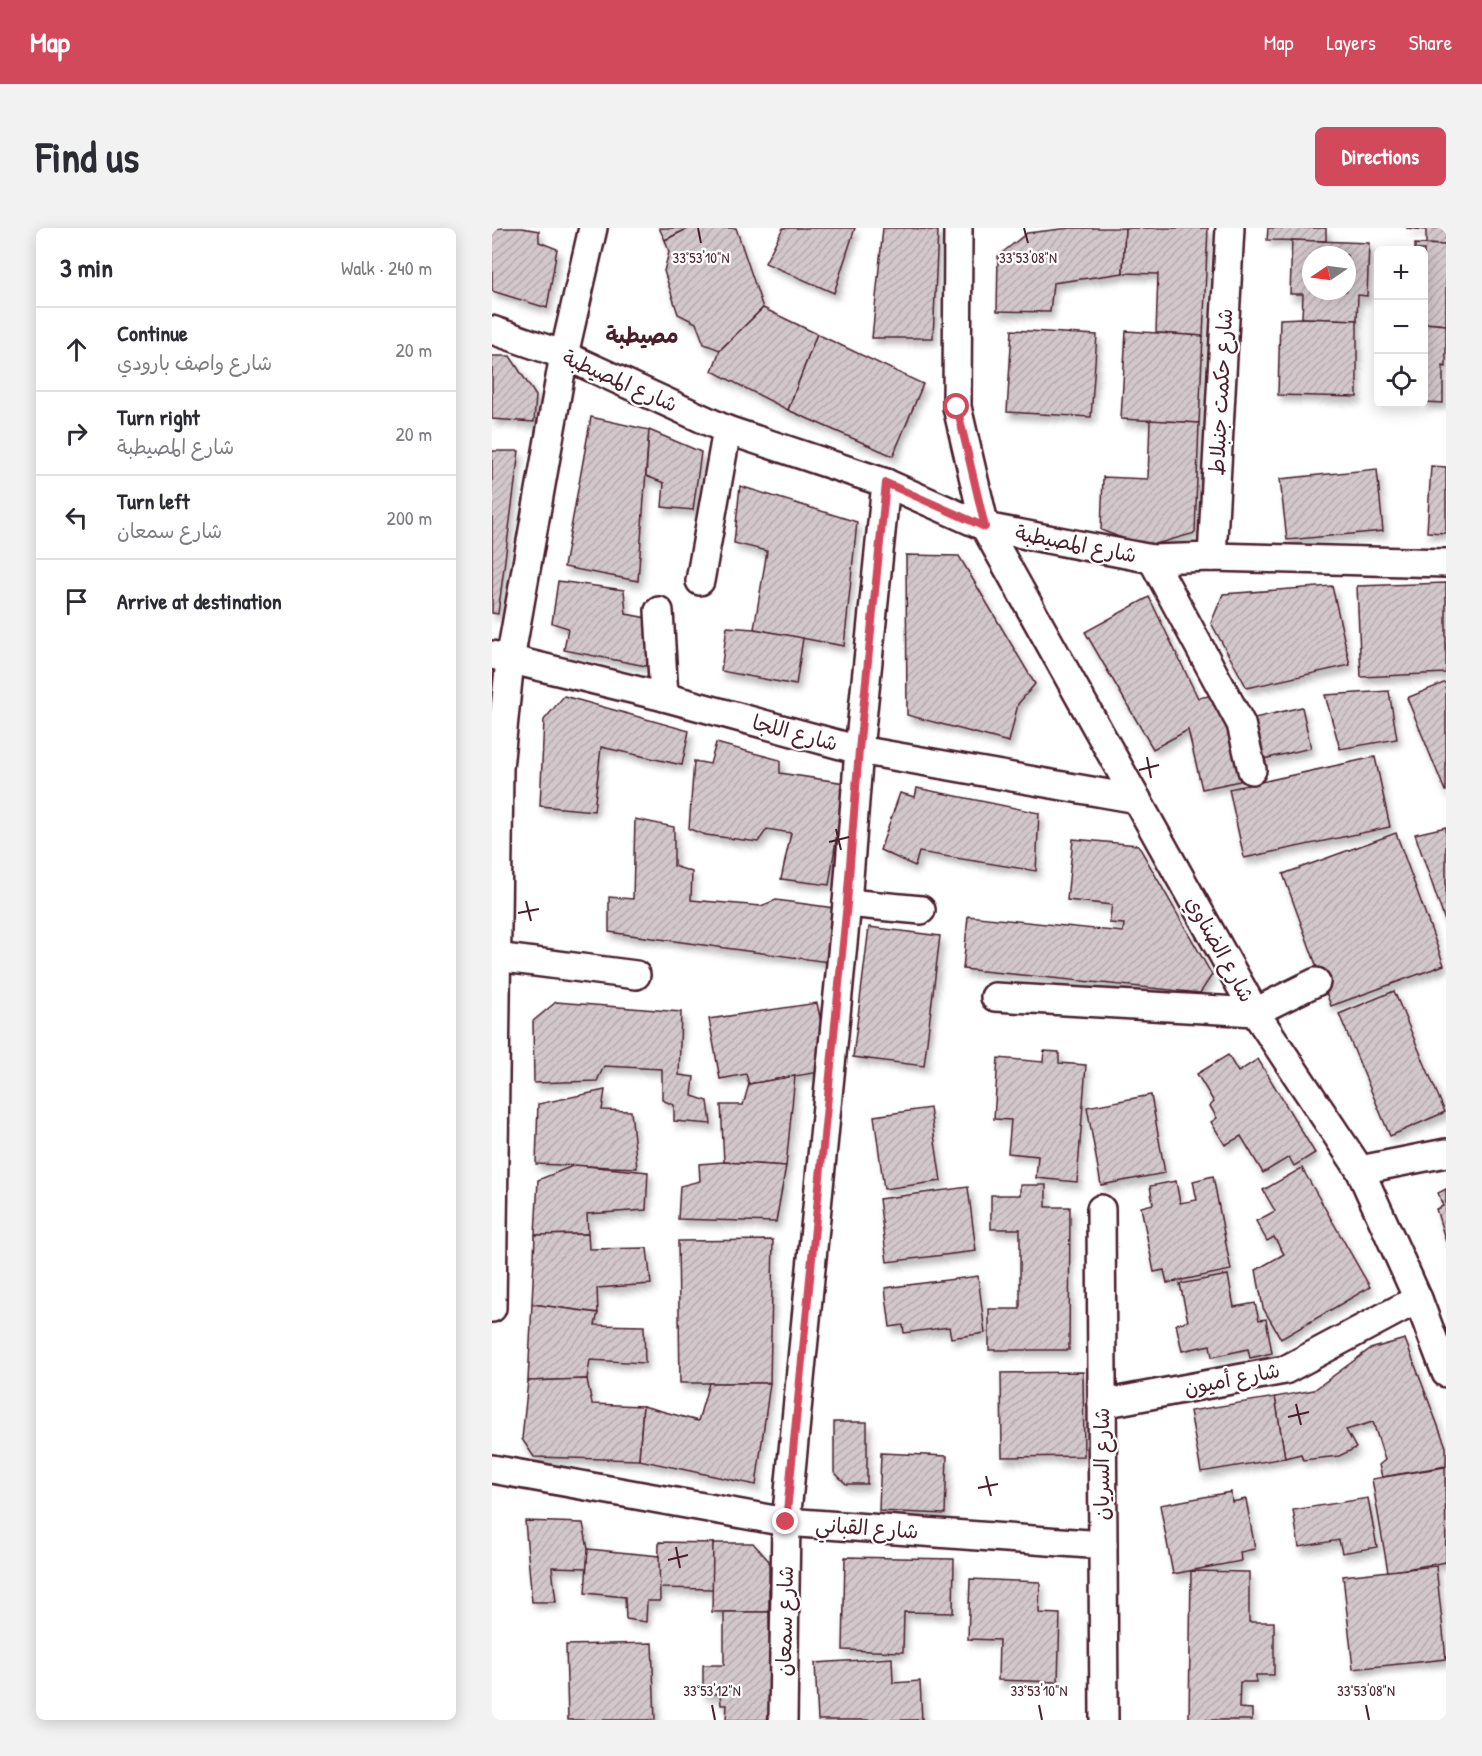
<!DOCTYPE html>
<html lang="en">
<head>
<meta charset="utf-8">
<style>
	:root { --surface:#fff; --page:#f2f2f3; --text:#2b2b33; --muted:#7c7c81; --line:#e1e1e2; --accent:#d1495b }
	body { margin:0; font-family:"Patrick Hand","Playpen Sans Arabic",sans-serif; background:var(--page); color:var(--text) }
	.controls { position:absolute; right:18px; top:18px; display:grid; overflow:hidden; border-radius:9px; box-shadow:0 3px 15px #0003 }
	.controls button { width:54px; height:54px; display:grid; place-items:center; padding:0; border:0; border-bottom:2px solid var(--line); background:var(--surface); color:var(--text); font:30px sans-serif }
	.compass { position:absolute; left:810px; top:18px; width:54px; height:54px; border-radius:50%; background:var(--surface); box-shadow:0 3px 15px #0003; rotate:257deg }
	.stop { position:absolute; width:18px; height:18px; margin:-14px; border:4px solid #d1495b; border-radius:50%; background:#fff }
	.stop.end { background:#d1495b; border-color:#fff; box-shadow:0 2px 6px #0008 }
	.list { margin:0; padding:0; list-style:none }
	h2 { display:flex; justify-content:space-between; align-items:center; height:78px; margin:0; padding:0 24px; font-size:26px }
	h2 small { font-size:20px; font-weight:400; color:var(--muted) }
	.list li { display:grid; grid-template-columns:39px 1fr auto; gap:18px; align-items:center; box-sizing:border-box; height:84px; padding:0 24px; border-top:2px solid var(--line) }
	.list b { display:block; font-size:22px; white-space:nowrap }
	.list p { margin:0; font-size:20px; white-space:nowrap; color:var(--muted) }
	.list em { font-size:20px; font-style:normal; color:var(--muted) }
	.icon { flex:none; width:33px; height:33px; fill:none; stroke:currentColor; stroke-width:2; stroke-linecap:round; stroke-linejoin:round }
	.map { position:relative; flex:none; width:954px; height:1492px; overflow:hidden; border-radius:9px }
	header { display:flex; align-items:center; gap:36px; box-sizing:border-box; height:84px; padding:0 30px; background:var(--accent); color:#fff }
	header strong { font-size:28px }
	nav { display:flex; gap:33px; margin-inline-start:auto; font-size:21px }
	.intro { display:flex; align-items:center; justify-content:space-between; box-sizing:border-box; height:144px; padding:0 36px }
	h1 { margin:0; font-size:42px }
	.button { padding:15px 27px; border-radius:9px; background:var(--accent); color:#fff; font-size:21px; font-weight:700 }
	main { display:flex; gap:36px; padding:0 36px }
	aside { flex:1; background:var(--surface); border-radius:9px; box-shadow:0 3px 15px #0003 }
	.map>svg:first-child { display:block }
</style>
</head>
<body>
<header>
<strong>Map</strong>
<nav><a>Map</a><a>Layers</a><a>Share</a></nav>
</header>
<div class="intro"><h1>Find us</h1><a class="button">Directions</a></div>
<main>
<aside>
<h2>3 min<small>Walk · 240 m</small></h2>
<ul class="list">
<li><svg class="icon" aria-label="ahead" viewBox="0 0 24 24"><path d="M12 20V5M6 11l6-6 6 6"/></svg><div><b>Continue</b><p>شارع واصف بارودي</p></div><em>20 m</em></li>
<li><svg class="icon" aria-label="right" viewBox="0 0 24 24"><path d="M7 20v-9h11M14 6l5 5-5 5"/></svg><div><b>Turn right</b><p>شارع المصيطبة</p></div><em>20 m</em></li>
<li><svg class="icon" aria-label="left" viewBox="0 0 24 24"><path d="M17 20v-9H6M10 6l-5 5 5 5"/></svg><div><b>Turn left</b><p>شارع سمعان</p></div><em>200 m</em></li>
<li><svg class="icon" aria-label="arrive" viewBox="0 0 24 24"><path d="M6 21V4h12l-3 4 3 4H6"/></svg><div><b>Arrive at destination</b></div></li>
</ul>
</aside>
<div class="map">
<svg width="954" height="1492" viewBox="0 0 954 1492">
	<defs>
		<pattern id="building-hatch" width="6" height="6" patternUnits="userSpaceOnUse" patternTransform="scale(1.5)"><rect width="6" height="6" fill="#d2c7cb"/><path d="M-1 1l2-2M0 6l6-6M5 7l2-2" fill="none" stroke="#b6aaae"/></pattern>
		<filter id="shadow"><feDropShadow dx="3.5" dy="6" stdDeviation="3" flood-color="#0004"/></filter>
	</defs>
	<rect width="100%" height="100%" fill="#fff"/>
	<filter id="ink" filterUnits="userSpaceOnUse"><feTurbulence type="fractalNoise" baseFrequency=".0167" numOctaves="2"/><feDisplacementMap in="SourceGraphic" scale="12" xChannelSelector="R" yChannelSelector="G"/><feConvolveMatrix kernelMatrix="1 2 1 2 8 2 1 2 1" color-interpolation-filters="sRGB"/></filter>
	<g filter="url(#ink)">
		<g fill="url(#building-hatch)" stroke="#4a1f2b" stroke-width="1.5" fill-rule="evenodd" filter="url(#shadow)">
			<polygon points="0,0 30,0 47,3 47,14 65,21 55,80 0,63"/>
			<polygon points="167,0 197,0 173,12"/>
			<polygon points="197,0 244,0 271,80 228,122 212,116 204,95 186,86 172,43 177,24 173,12"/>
			<polygon points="291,0 363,0 342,65 273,35"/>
			<polygon points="391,0 419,0 446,3 441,110 380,110"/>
			<polygon points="578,0 633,0 631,45 561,55 558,84 505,83 506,28 535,5"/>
			<polygon points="633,0 716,0 711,108 664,105 666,46 631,45"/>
			<polygon points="776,0 834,0 834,13 775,12"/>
			<polygon points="914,0 954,0 954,17 934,16 934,2"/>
			<path d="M800,12L877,15L875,68L866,67L865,92L810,90L811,66H798ZM819,27H855V63H819Z"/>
			<polygon points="923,16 954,17 954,97 932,95 932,22 923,22"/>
			<polygon points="271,80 325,106 296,182 220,143 228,122"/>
			<polygon points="810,90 865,92 865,169 786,167 788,91"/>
			<polygon points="932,95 954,97 954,139 951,138 951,175 932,174"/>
			<polygon points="520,102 605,107 599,189 515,184"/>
			<polygon points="634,103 711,108 707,195 629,191"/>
			<polygon points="325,106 431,156 401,228 296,182"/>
			<polygon points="0,128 18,128 44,168 42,194 0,191"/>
			<polygon points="99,189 157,202 146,353 72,339"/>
			<polygon points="658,192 707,195 703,305 653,319 609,302 611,249 656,251"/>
			<polygon points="157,202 209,224 201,282 170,279 172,255 154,248"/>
			<polygon points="0,223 27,223 6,386 0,385"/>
			<polygon points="939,238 954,239 954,305 935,304"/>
			<polygon points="885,241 891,303 795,312 788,251"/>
			<polygon points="248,258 365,294 352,418 262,401 275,323 242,315"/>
			<polygon points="414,327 467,328 543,456 526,476 517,514 415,487"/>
			<polygon points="66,353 132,362 134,386 155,390 159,439 72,422 76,400 60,395"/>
			<polygon points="954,355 954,445 869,449 865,358"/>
			<polygon points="840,358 858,437 755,460 719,395 731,366"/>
			<polygon points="657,369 706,470 728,466 748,553 710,561 696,502 661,521 593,404"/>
			<polygon points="235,399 262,401 311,410 304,457 229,443"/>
			<polygon points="954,454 954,563 953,563 915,470"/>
			<polygon points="897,463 905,511 848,521 833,467"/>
			<polygon points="72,468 197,503 190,537 109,519 102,583 48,578 52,492"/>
			<polygon points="810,479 819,520 767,532 758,491"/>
			<polygon points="224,515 288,532 288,545 353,555 337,657 289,651 299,605 275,601 266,614 214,607 197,601 202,533 218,536"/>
			<polygon points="883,529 898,599 752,630 737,561"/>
			<polygon points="425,560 547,585 544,643 427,624 423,638 388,622 408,565 423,569"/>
			<polygon points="143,591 182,599 182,638 200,644 199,672 269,678 284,672 342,680 336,734 117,704 117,669 141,671"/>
			<polygon points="954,599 954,696 923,606"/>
			<polygon points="904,605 952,737 839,778 791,646"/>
			<polygon points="581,611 646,617 720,747 708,765 471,741 476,688 631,704 632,696 617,695 620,677 575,672"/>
			<polygon points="377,699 448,708 432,838 361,829"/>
			<polygon points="902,763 953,884 898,908 847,786"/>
			<polygon points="64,774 189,784 187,847 202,849 200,868 216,873 219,896 182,893 182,877 170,872 170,841 112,838 105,853 42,855 41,793"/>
			<polygon points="325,775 339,842 257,856 254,846 228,851 217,791"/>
			<polygon points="552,823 567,824 567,835 594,837 585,954 544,950 546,928 516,925 519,892 502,891 506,830 551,834"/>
			<polygon points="736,827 746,844 766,831 823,925 802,938 797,929 771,945 749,908 733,917 719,894 725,890 718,878 722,874 705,846"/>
			<polygon points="303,848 294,938 232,934 229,877 251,877 257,856"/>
			<polygon points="113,862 110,882 139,883 145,940 44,936 46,876"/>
			<polygon points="659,867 673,945 609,957 595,879"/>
			<polygon points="438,880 449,953 392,961 382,888"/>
			<polygon points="232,934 294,938 284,994 186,991 188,958 208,953 207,936"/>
			<polygon points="83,937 156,944 154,982 95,986 96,1006 43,1007 46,952"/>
			<polygon points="810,940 878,1059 789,1111 771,1080 764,1042 792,1026 782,1009 775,1013 764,993 783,983 771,962"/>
			<polygon points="721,948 739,1042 675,1055 672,1042 662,1044 649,979 661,976 658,958 684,953 688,975 705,972 701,953"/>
			<polygon points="528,957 554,957 554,979 578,979 577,1122 497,1122 497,1081 528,1081 528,1001 499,1001 499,967 528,967"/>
			<polygon points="476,959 484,1023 395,1034 387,971"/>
			<polygon points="954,961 954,1014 944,981 951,978 946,965"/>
			<polygon points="96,1006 97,1021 155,1020 159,1056 105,1060 106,1085 40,1076 43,1007"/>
			<polygon points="281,1012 278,1155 188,1155 186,1013"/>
			<polygon points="736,1047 742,1079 763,1075 767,1092 774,1091 780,1125 758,1130 756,1121 720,1129 718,1117 690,1123 684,1096 696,1093 688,1056"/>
			<polygon points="486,1048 493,1105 459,1110 457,1099 412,1105 411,1097 398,1099 393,1060"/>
			<polygon points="40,1076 106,1085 103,1097 152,1098 153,1135 98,1132 95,1151 36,1153"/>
			<polygon points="913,1111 954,1219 954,1238 890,1249 887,1237 893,1232 881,1194 854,1202 864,1220 847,1228 811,1232 809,1226 793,1230 783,1169 822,1162 878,1121"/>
			<polygon points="591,1144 592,1228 510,1229 509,1145"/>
			<polygon points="95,1151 100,1176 151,1178 147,1232 42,1229 30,1211 36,1153"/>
			<polygon points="217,1155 278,1155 264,1257 147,1232 151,1178 206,1193"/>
			<polygon points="783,1169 793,1230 709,1244 698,1183"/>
			<polygon points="342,1194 375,1194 375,1256 354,1256 342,1244"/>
			<polygon points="389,1225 455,1228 453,1286 387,1283"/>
			<polygon points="953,1239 954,1334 896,1344 880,1251"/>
			<polygon points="739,1264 740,1274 754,1271 763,1321 748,1324 749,1333 681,1346 668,1277"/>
			<polygon points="876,1270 885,1319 850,1325 847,1312 807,1319 801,1282"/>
			<polygon points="33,1293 91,1295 96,1321 95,1340 60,1339 64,1374 40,1374"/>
			<polygon points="167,1314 221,1315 221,1361 166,1360"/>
			<polygon points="221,1315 261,1315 277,1333 277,1384 220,1384"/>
			<polygon points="96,1321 167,1328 168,1373 155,1373 154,1394 134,1391 133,1369 93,1365"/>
			<polygon points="353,1329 462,1331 461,1385 412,1384 411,1424 351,1422"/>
			<polygon points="944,1338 954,1431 861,1441 851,1348"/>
			<polygon points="699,1343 757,1344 757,1394 782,1394 782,1447 764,1447 764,1454 748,1454 747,1480 760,1481 760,1492 697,1492"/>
			<polygon points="478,1351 548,1354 547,1385 568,1386 566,1454 506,1452 507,1412 476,1411"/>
			<polygon points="232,1384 277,1384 279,1492 234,1492 235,1477 229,1477 228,1466 211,1466 211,1437 232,1437"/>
			<polygon points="160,1415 163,1492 76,1492 74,1417"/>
			<polygon points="400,1430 401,1455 428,1453 430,1492 326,1492 323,1435"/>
		</g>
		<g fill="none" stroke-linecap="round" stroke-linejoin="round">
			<defs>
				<g id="street">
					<polyline points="466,0 465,179 493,299 763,784 868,942 926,1071 954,1145"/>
					<polyline points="0,102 72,127 235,202 394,255 493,299 660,331 720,329 954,335"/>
					<polyline points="720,329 738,0"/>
					<polyline points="660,331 749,496 760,542"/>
					<polyline points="208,353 235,202"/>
					<polyline points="167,383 172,469"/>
					<polyline points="0,427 172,469 367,522 645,571"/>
					<polyline points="355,675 429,682"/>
					<polyline points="4,729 144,747"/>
					<polyline points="503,769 763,784 824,754"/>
					<polyline points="868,942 954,925"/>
					<polyline points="609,981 612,1492"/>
					<polyline points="0,1080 7,540 18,432 72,127 101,0"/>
					<polyline points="610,1176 793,1142 926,1071"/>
					<polyline points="0,1241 294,1294 611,1317"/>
					<polyline points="291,1492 294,1294 355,675 367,522 394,255"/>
				</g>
			</defs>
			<use href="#street" stroke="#4a1f2b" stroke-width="32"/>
			<use href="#street" stroke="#fff" stroke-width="27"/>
		</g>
	</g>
	<g fill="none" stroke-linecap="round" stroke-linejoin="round" filter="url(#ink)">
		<polyline stroke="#d1495b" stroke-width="8" points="294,1294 355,675 367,522 394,255 493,299 465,179"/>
	</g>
	<path fill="none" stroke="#4a1f2b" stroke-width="2" d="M206,0L209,15M532,0L536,15M655,529L659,550M647,542L667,537M344,601L349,622M337,614L357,609M34,673L39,693M26,685L47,681M804,1176L809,1197M796,1189L817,1184M494,1248L499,1268M486,1260L506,1256M184,1319L188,1340M176,1332L196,1327M220,1477L223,1492M547,1477L550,1492M874,1477L877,1492"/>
	<g text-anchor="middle" stroke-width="4.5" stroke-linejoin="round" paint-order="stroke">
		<g font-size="21" fill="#4a1f2b" stroke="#fff">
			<text transform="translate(128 153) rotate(24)" y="7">شارع المصيطبة</text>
			<text transform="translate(729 164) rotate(-87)" y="7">شارع حكمت جنبلاط</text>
			<text transform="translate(584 316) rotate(11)" y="7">شارع المصيطبة</text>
			<text transform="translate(303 505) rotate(15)" y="7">شارع اللجا</text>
			<text transform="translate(728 721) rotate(61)" y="7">شارع الضناوي</text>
			<text transform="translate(740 1151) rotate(-11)" y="7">شارع أميون</text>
			<text transform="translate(610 1236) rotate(-90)" y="7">شارع السريان</text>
			<text transform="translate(375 1300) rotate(4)" y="7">شارع القباني</text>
			<text transform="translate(293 1393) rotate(-89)" y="7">شارع سمعان</text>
		</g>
		<g font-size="22" font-weight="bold" fill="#4a1f2b" stroke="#fff">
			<text x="150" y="115">مصيطبة</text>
		</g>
	</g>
	<g font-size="15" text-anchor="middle" fill="#4a1f2b" stroke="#fff" stroke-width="4.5" stroke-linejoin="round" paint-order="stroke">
		<text x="209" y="35">33°53'10"N</text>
		<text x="536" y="35">33°53'08"N</text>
		<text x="220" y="1468">33°53'12"N</text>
		<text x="547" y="1468">33°53'10"N</text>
		<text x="874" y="1468">33°53'08"N</text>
	</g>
</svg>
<div class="controls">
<button>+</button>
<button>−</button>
<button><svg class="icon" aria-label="locate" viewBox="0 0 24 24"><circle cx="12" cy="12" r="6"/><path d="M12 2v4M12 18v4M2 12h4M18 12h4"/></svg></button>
</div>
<svg class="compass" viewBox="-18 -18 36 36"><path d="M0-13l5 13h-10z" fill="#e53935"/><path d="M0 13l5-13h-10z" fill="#7c7c81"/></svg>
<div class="stop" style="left:465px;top:179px"></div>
<div class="stop end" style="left:294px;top:1294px"></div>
</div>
</main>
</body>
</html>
